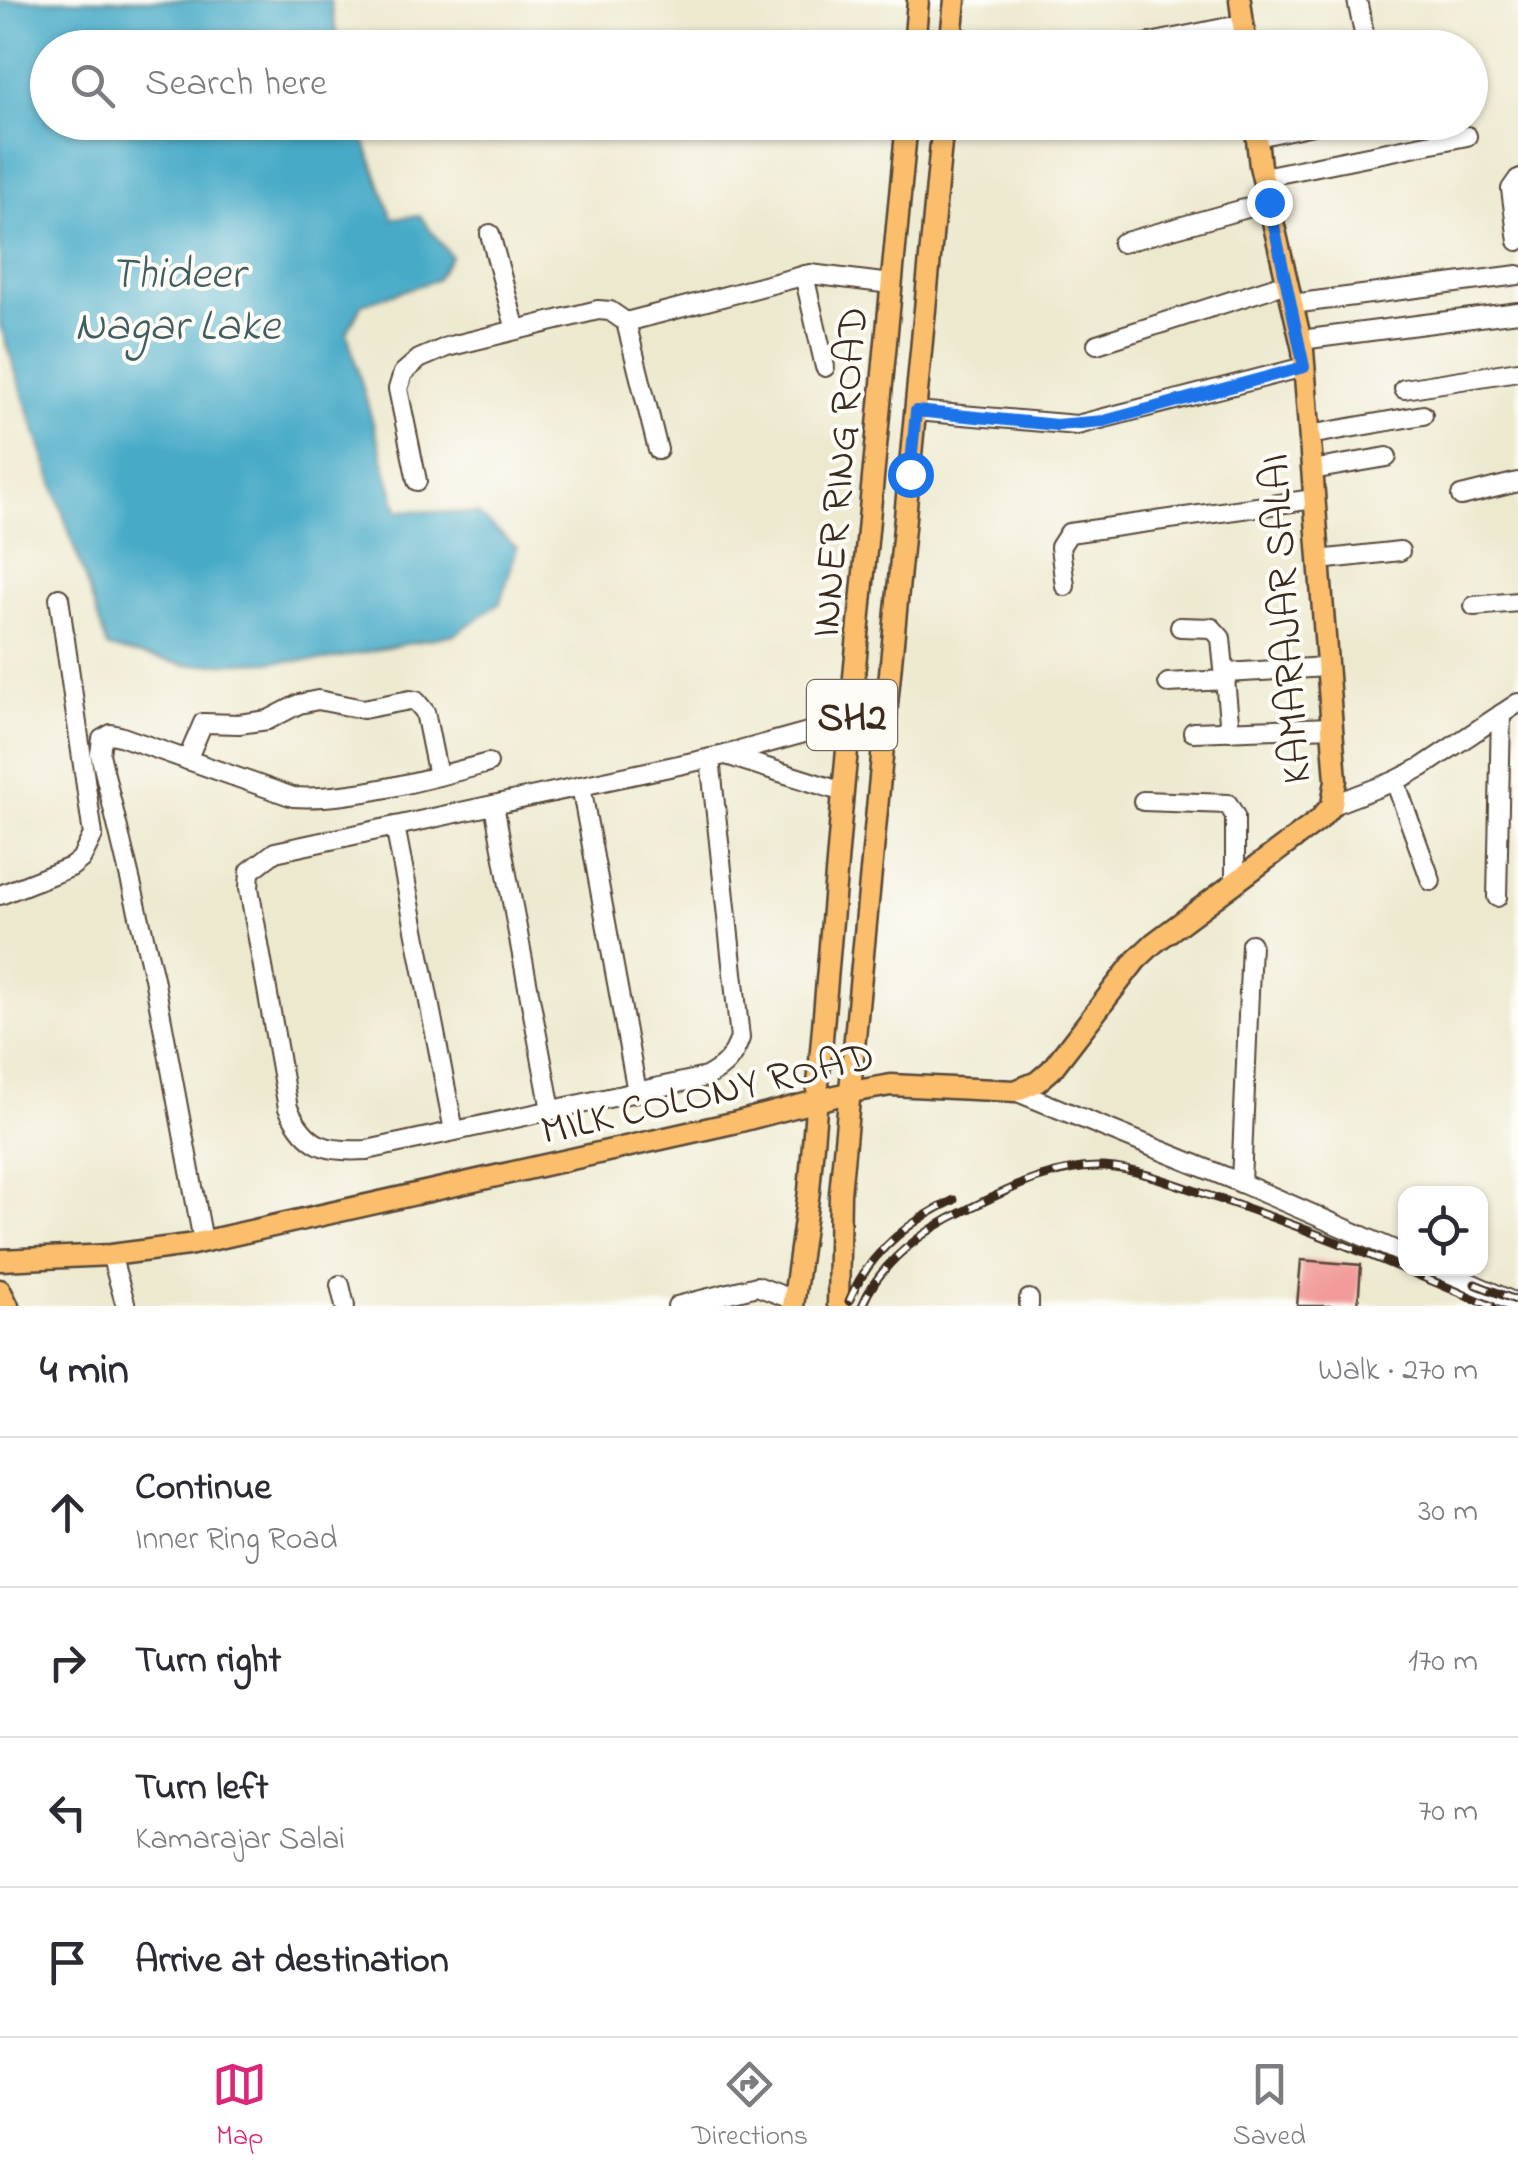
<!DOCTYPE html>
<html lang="en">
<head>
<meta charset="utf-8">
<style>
	:root { --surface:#fff; --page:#f2f2f3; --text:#2b2b33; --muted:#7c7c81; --line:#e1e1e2; --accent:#db2777 }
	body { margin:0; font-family:"Indie Flower",sans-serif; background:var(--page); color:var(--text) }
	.controls { position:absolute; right:30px; bottom:30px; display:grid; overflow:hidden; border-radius:20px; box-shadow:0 2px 8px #0004 }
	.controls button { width:90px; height:90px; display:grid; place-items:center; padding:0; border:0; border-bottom:2px solid var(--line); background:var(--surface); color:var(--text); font:50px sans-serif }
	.stop { position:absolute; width:30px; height:30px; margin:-22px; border:8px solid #1a73e8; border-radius:50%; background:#fff }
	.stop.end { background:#1a73e8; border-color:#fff; box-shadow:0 2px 10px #0008 }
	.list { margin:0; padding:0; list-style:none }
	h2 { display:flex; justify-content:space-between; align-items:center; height:130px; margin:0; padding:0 40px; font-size:42px }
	h2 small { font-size:32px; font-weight:400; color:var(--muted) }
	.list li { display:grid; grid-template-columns:65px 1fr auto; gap:30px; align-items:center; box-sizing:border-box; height:150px; padding:0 40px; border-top:2px solid var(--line) }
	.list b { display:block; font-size:38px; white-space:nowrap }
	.list p { margin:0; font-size:32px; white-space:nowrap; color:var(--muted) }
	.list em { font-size:32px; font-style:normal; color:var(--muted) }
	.icon { flex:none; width:55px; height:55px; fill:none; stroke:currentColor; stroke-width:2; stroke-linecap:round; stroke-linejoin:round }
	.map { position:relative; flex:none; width:1518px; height:1306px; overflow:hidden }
	.search { position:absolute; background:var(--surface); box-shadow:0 2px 8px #0004; left:30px; right:30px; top:30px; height:110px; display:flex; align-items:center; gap:25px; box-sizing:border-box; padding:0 35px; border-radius:55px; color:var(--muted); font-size:38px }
	.sheet { height:730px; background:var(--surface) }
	nav { display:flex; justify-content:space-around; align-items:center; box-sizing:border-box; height:140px; border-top:2px solid var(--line); background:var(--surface); font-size:28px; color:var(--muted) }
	nav a { display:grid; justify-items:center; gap:5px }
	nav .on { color:var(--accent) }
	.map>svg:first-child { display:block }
</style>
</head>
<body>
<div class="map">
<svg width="1518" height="1306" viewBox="0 0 1518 1306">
	<rect width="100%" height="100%" fill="#fdfcf7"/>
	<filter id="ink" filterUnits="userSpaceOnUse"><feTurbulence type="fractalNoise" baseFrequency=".01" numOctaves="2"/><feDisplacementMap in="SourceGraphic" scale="20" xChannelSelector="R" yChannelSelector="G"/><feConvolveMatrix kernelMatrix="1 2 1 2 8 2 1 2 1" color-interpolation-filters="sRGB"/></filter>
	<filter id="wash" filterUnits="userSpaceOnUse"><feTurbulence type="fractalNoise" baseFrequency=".0048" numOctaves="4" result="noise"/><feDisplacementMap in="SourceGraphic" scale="40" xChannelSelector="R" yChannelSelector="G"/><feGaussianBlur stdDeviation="2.25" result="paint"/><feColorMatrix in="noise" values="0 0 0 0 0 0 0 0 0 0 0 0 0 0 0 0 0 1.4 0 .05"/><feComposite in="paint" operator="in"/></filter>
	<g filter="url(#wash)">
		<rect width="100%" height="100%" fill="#ede9cf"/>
		<polygon fill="#47aac7" stroke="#416a72" stroke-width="2.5" points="0,0 330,0 339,47 48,48 48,122 358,123 392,218 420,216 451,256 436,280 362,304 347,333 398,510 478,514 517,548 500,603 455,634 327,660 186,665 108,648 0,325"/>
		<g id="blocks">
			<polygon fill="#f19a99" points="1301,1260 1361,1265 1358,1306 1297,1306"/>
		</g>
	</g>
	<g filter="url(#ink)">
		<use href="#blocks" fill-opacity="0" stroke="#564739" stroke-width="2.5"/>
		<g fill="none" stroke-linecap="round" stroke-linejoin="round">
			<defs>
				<g id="minor">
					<polyline points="1357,0 1367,48"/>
					<polyline points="1136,46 1243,24"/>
					<polyline points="1257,137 1327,122"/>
					<polyline points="1263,177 1467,136"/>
					<polyline points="1518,179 1511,189 1518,241"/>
					<polyline points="490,234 516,330"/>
					<polyline points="1122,243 1269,202"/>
					<polyline points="804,275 825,367"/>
					<polyline points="1292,304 1518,275"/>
					<polyline points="1301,340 1518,312"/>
					<polyline points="1097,344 1287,283"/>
					<polyline points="1404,389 1518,371"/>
					<polyline points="916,411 1077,425 1304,367"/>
					<polyline points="1309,435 1423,415"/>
					<polyline points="658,450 626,322 810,274 891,284"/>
					<polyline points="1312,470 1387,457"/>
					<polyline points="417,481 398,389 403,373 419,359 447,347 598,310 610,311 626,322"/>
					<polyline points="1461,496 1518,482"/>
					<polyline points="1319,560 1400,551"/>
					<polyline points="1065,586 1060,547 1069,533 1314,499"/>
					<polyline points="1474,606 1518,602"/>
					<polyline points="1180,627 1212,628 1221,638 1230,731"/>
					<polyline points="1226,673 1327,667"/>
					<polyline points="1168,683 1226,680"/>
					<polyline points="1193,732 1332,727"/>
					<polyline points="726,755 843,792"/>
					<path d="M710,758L740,1038C733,1058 725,1067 706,1077L367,1150C326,1152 307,1148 288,1108L249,888L250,871L275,852L725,755L851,720"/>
					<polyline points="187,760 203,723 239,724 268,720 299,704 318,700 363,709 410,700 416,701 425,712 438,776"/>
					<polyline points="1395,781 1431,881"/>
					<polyline points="581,786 637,1092"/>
					<polyline points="1143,801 1228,804 1235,816 1235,882"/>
					<polyline points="494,805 551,1110"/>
					<polyline points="1332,805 1395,781 1422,767 1518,703"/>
					<polyline points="395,826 454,1131"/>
					<polyline points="0,895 71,867 81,859 93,835 59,598"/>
					<polyline points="1497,897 1501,714"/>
					<polyline points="1015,1091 1241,1183 1406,1255"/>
					<polyline points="1241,1183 1251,944"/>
					<path d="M203,1241L154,978L100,754L102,739L111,734L120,736L293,797C350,801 432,778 488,763"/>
					<polyline points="111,1255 126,1306"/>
					<polyline points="1437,1268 1518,1304"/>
					<polyline points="340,1285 345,1306"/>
					<polyline points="1029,1299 1029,1306"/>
					<polyline points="677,1306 757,1286 794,1300"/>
				</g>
				<g id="major">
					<polyline points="1240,0 1246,48"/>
					<polyline points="914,48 918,0"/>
					<polyline points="950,48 955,0"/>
					<polyline points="0,1260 111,1255 188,1245 737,1122 851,1092 891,1085 1015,1091 1037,1082 1051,1070 1136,960 1154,943 1319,820 1332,805 1336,780 1303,350 1260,166 1255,122"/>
					<polyline points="0,1290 8,1306"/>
					<polyline points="793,1306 809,1191 843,792 907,122"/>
					<polyline points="838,1306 840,1194 943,122"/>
				</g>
			</defs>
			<use href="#minor" stroke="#564739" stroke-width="22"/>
			<use href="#major" stroke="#564739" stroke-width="25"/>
			<use href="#minor" stroke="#fff" stroke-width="18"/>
			<use href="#major" stroke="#fabe6d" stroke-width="20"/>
			<defs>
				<g id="rail">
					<polyline points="1475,1284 1518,1301"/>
					<path d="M849,1301C869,1253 907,1222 954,1200"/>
					<path d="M862,1306C880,1262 925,1229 966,1210C1009,1189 1055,1165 1104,1167C1138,1169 1175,1184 1207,1195C1304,1226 1398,1267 1492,1306"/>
				</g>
			</defs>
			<use href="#rail" stroke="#3b2a1e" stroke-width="9"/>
			<use href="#rail" stroke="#fdfcf7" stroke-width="5" stroke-dasharray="15" stroke-linecap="butt"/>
		</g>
	</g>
	<g fill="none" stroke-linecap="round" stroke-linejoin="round" filter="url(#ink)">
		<polyline stroke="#1a73e8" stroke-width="12" points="910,474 916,411 1056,425 1104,421 1304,367 1269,202"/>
	</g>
	<g text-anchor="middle" stroke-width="8" stroke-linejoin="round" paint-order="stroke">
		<rect fill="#fdfcf7" stroke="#75695f" stroke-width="2.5" x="807" y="680" width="90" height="70" rx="8"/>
		<g font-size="40" font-weight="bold" fill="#3b2a1e">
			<text x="852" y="729">SH2</text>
		</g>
		<g font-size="42" fill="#3b2a1e" stroke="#fdfcf7">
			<text transform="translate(837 472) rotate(-85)" y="15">INNER RING ROAD</text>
			<text transform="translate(1283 619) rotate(-94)" y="15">KAMARAJAR SALAI</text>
			<text transform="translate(707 1091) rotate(-13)" y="15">MILK COLONY ROAD</text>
		</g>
		<g font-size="45" font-style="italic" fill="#405d62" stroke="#fdfcf7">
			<text x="177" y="287">Thideer<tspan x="177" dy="52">Nagar Lake</tspan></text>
		</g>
	</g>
</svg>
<div class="controls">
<button><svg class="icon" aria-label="locate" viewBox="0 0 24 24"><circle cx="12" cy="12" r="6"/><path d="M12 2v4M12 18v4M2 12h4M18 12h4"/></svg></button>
</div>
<div class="stop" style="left:910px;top:474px"></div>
<div class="stop end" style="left:1269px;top:202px"></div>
<div class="search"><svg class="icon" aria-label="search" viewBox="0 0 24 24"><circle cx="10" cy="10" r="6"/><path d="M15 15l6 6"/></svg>Search here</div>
</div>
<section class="sheet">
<h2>4 min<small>Walk · 270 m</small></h2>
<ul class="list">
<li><svg class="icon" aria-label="ahead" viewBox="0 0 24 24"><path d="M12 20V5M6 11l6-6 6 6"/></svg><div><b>Continue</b><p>Inner Ring Road</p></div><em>30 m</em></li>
<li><svg class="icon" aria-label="right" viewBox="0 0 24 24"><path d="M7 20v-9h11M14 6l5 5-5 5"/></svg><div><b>Turn right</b></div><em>170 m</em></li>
<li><svg class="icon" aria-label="left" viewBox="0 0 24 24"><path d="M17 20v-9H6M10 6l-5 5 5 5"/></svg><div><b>Turn left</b><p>Kamarajar Salai</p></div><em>70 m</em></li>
<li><svg class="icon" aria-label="arrive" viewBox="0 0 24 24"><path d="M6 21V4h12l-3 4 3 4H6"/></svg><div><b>Arrive at destination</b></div></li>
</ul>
</section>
<nav>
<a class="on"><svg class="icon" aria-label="map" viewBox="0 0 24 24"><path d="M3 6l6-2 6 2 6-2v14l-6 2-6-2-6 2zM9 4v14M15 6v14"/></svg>Map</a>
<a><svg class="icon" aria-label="directions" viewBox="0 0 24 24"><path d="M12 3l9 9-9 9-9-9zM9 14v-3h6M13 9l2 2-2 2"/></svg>Directions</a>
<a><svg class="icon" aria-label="saved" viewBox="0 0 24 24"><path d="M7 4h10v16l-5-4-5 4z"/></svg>Saved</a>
</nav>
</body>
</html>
